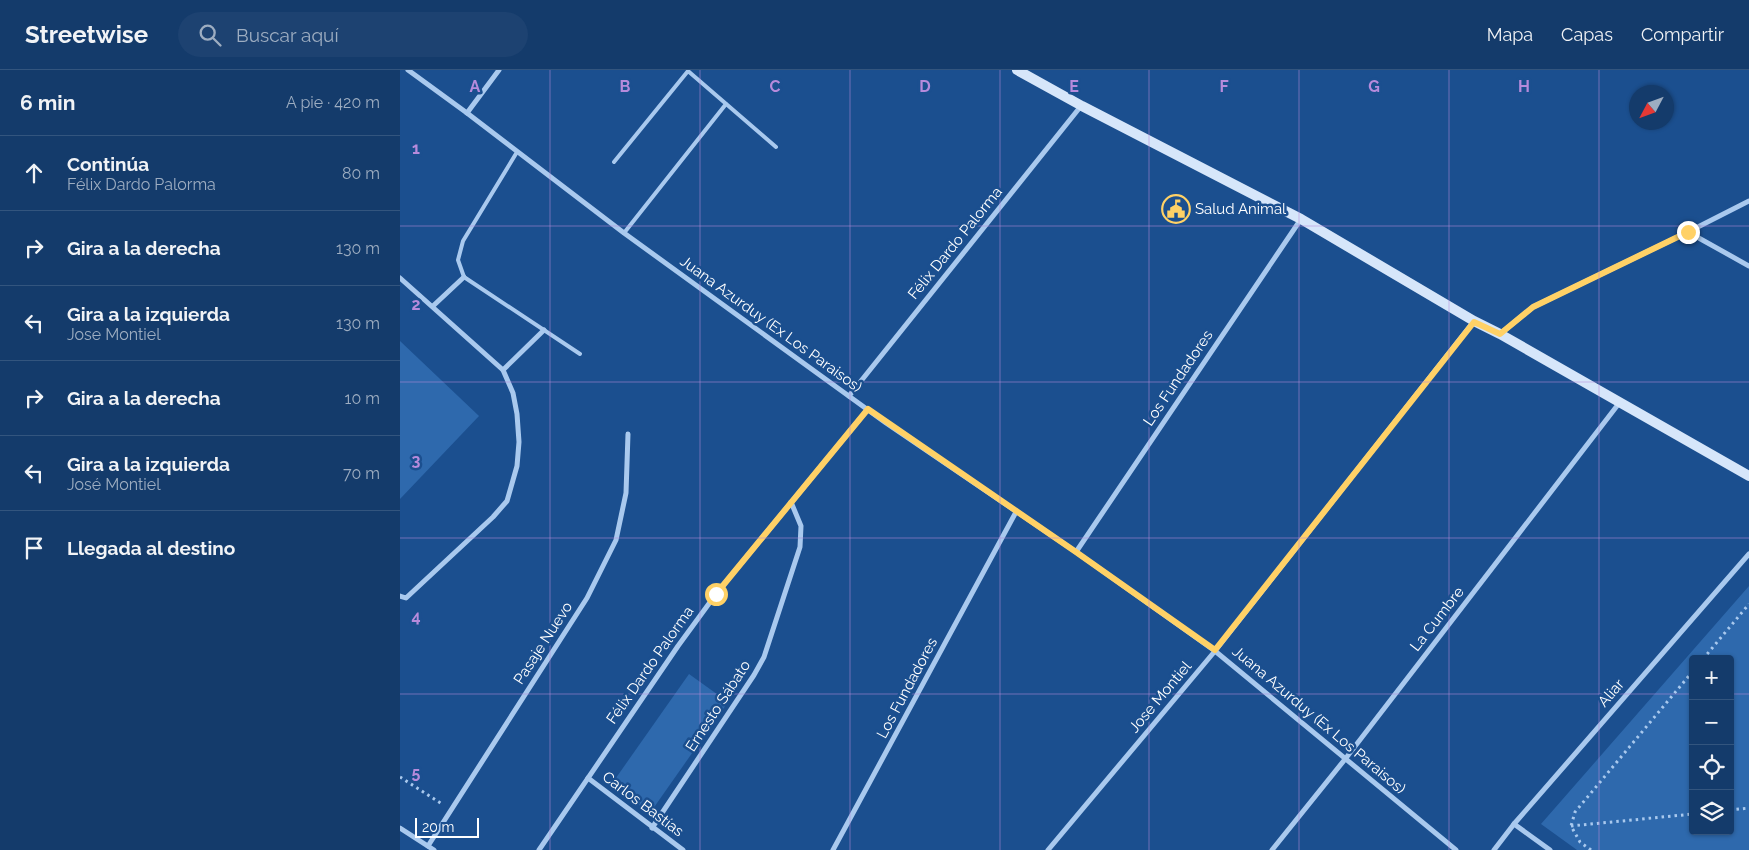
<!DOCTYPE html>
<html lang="es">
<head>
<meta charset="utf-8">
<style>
	:root { --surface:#143b6b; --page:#1d4271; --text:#f1f3f6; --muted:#9dadc1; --line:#33557e }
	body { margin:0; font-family:Raleway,sans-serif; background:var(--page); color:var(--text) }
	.controls { position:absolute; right:15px; bottom:15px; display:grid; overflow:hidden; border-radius:5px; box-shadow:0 1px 4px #0004 }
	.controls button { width:45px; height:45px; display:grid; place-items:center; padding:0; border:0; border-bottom:1px solid var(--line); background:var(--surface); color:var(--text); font:25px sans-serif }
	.compass { position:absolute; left:1229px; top:15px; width:45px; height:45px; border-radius:50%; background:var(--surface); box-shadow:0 1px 4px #0004; rotate:229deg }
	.scale { position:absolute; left:15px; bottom:12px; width:64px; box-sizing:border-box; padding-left:5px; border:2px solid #fff; border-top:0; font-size:14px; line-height:18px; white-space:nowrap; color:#fff; -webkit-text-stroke:4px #1b4f8f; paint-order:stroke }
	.stop { position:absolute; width:15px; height:15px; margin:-11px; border:4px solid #ffd166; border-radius:50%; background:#fff }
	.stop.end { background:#ffd166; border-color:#fff; box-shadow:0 1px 5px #0008 }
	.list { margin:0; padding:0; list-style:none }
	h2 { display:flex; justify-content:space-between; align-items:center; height:65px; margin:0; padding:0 20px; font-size:21px }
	h2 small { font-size:16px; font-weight:400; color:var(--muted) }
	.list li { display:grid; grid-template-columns:32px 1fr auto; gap:15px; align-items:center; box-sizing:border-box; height:75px; padding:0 20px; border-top:1px solid var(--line) }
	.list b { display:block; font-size:19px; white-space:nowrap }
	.list p { margin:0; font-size:16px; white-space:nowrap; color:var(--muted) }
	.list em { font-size:16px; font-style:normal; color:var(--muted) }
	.icon { flex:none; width:28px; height:28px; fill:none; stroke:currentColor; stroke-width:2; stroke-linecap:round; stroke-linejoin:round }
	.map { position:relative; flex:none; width:1349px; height:780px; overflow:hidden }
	header { display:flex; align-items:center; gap:30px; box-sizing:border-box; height:70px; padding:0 25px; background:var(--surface); border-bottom:1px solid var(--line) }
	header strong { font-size:24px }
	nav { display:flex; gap:28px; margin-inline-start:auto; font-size:18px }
	.search { width:350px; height:45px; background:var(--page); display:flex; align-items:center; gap:12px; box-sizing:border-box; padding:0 18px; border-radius:28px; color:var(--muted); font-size:19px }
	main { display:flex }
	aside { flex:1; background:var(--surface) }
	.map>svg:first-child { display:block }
</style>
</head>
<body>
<header>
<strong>Streetwise</strong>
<div class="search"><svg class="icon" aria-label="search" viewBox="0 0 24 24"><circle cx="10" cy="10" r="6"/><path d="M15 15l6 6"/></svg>Buscar aquí</div>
<nav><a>Mapa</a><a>Capas</a><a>Compartir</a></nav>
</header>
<main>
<aside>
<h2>6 min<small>A pie · 420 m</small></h2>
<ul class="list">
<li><svg class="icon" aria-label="ahead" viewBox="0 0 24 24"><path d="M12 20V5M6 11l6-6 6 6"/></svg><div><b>Continúa</b><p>Félix Dardo Palorma</p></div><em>80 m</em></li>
<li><svg class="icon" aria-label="right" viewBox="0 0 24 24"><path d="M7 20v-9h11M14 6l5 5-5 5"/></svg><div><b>Gira a la derecha</b></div><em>130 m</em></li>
<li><svg class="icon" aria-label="left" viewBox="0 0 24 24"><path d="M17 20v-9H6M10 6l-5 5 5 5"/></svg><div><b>Gira a la izquierda</b><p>Jose Montiel</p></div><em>130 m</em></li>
<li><svg class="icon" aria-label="right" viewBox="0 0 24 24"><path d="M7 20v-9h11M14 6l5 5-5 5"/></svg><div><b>Gira a la derecha</b></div><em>10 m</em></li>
<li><svg class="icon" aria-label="left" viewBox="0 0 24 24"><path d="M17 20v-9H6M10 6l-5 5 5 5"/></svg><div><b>Gira a la izquierda</b><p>José Montiel</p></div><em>70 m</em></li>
<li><svg class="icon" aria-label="arrive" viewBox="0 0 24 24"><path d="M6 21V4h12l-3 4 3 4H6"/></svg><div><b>Llegada al destino</b></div></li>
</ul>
</aside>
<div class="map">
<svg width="1349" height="780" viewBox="0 0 1349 780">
	<rect width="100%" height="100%" fill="#1b4f8f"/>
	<g fill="#2e69ad" fill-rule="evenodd">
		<polygon points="0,271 79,346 0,429"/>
		<path d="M1349,516V780H1177L1141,754ZM1293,589H1330V761H1293Z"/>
		<polygon points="289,604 328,632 250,743 211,715"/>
	</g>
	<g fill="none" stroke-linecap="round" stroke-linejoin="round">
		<g stroke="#a9c9ee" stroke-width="3" stroke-dasharray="2.5 4" stroke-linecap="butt">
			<polyline points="1303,589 1349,534"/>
			<polyline points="0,707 42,734"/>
			<polyline points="1330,740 1349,738"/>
			<polyline points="1171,756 1293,744"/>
			<polyline points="1191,780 1180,772 1171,756 1175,742 1293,601"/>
		</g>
		<g stroke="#a9c9ee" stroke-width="4">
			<polyline points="117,82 63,171 58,190 64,207 180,284"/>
			<polyline points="214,92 288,1 376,77"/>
			<polyline points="224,163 326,34"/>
		</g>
		<g stroke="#a9c9ee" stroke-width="5">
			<polyline points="8,0 67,43 224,163 486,353 676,482 815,581 1056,780"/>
			<polyline points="67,43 99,0"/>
			<polyline points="1288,162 1349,196"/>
			<polyline points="0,208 103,300"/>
			<polyline points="33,236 64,207"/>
			<polyline points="1100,264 1133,237 1288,162 1349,131"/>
			<polyline points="449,326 681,36"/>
			<polyline points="676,482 901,149"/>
			<polyline points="0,526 6,528 93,447 107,431 117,396 119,372 117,344 113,323 103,300 144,260"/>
			<polyline points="188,708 283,780"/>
			<polyline points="1114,754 1150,780"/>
			<polyline points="0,758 34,780"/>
			<polyline points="252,758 354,605 364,587 400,477 401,456 391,432"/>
			<polyline points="28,776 187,528 216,470 226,423 228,364"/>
			<polyline points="139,780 278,576 316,524 468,339"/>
			<polyline points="433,780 616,442"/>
			<polyline points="648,780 815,581 1074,251"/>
			<polyline points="872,780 946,688 1220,332"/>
			<polyline points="1094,780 1114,754 1349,484"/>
		</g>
		<polyline stroke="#d6e6fa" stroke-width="10" points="617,0 682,36 901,149 1074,251 1100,264 1349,406"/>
	</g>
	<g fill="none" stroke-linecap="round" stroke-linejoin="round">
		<polyline stroke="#ffd166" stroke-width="6" points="316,524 468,339 676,482 815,580 1074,252 1100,264 1133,237 1288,162"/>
	</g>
	<path fill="none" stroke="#b68bdc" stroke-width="1" stroke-opacity="0.55" d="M150,0V780M300,0V780M450,0V780M600,0V780M749,0V780M899,0V780M1049,0V780M1199,0V780M0,156H1349M0,312H1349M0,468H1349M0,624H1293M1330,624H1349"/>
	<defs>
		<symbol id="civic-ring" viewBox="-11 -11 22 22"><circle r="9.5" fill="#1b4f8f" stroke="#ffd166" stroke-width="1.5"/><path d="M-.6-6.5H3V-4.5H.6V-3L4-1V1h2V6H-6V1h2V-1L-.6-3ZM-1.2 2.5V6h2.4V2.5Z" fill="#ffd166"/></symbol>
	</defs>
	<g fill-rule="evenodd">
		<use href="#civic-ring" x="760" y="123" width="32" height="32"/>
	</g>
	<g text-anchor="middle" stroke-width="5" stroke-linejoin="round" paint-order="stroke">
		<g font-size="15" fill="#fff" stroke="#1b4f8f" text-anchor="start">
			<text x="795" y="144">Salud Animal</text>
		</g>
		<g font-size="15" fill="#fff" stroke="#1b4f8f">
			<text transform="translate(555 173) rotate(-51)" y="5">Félix Dardo Palorma</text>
			<text transform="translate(371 254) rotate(36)" y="5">Juana Azurduy (Ex Los Paraisos)</text>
			<text transform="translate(778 308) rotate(-56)" y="5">Los Fundadores</text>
			<text transform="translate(1037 549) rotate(-52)" y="5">La Cumbre</text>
			<text transform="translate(143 573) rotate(-57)" y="5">Pasaje Nuevo</text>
			<text transform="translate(250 595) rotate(-55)" y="5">Félix Dardo Palorma</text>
			<text transform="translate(507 618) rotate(-62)" y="5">Los Fundadores</text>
			<text transform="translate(1211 623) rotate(-49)" y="5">Aliar</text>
			<text transform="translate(760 627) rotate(-50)" y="5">Jose Montiel</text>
			<text transform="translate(318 636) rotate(-57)" y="5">Ernesto Sábato</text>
			<text transform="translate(919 650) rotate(40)" y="5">Juana Azurduy (Ex Los Paraisos)</text>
			<text transform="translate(243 734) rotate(37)" y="5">Carlos Bastías</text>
		</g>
	</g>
	<g font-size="16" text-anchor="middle" font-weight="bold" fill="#b68bdc" stroke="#1b4f8f" stroke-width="5" stroke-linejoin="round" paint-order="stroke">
		<text x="75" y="22">A</text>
		<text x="225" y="22">B</text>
		<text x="375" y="22">C</text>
		<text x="525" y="22">D</text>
		<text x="674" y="22">E</text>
		<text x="824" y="22">F</text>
		<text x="974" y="22">G</text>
		<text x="1124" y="22">H</text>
		<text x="16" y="84">1</text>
		<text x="16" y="240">2</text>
		<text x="16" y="396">3</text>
		<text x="16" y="552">4</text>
		<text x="16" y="708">5</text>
	</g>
</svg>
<div class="controls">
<button>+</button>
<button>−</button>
<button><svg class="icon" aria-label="locate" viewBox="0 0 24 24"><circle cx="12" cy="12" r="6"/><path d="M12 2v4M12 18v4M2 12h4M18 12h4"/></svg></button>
<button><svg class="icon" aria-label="layers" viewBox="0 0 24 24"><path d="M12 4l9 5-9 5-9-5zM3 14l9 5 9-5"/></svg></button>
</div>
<svg class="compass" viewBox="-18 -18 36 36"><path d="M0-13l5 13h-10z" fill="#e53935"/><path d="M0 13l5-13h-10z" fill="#9dadc1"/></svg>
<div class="scale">20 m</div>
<div class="stop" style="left:316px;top:524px"></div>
<div class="stop end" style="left:1288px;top:162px"></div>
</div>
</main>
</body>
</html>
